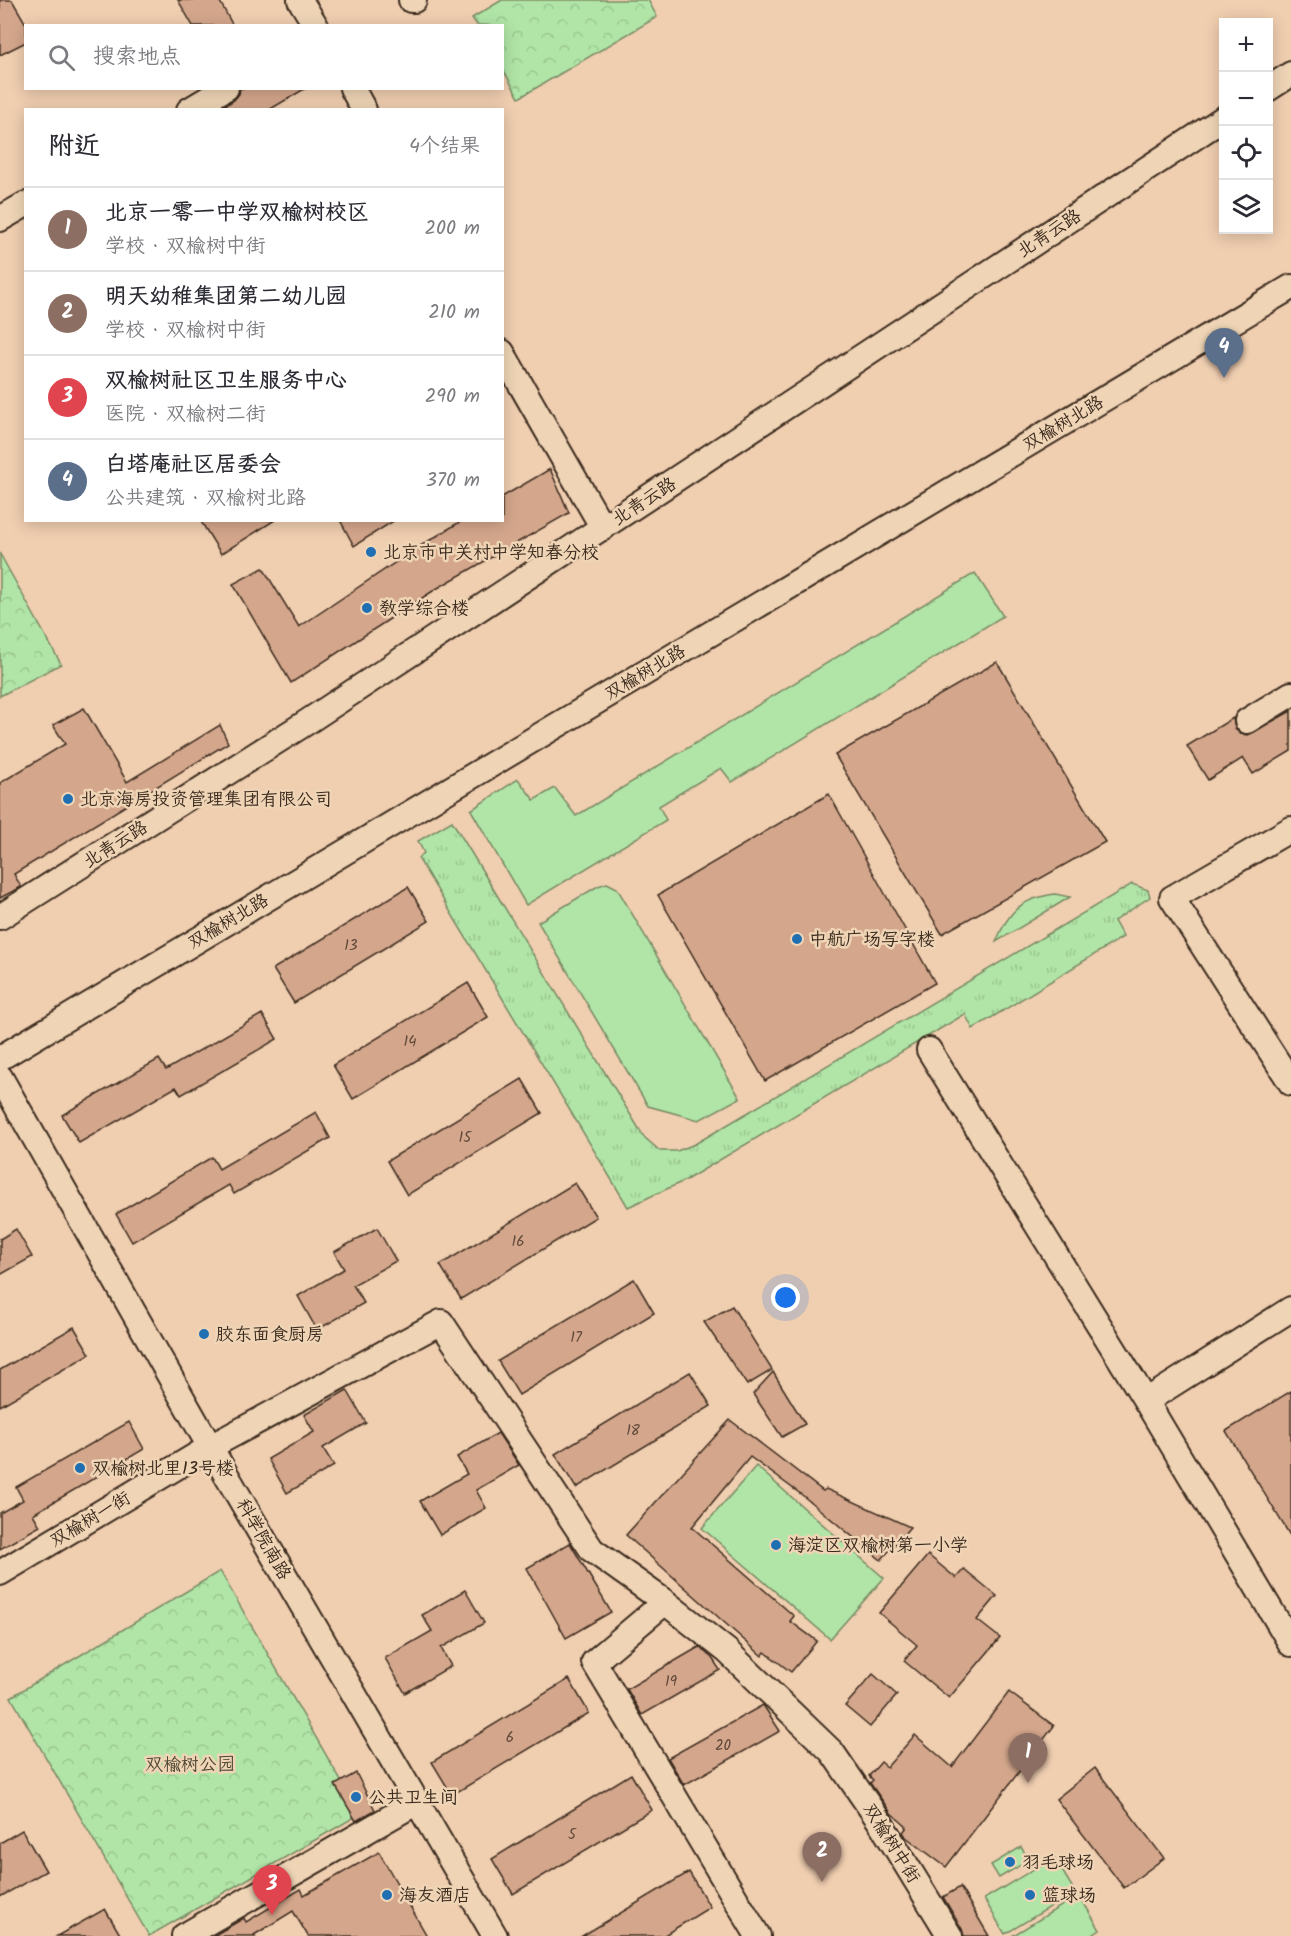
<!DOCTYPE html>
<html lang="zh">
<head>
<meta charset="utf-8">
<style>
	:root { --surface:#fff; --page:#f2f2f3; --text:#2b2b33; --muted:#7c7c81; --line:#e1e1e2; --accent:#1f6fb2 }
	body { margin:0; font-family:Kalam,"LXGW WenKai TC",sans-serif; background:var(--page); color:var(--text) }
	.controls { position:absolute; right:18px; top:18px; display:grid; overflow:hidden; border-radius:0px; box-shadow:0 3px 15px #0003 }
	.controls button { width:54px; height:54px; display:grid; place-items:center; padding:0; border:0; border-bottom:2px solid var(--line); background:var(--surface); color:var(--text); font:30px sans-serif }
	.you { position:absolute; left:786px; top:1298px; width:21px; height:21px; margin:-15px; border:4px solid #fff; border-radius:50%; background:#1a73e8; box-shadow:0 0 0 9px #1a73e833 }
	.badge { display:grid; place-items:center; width:39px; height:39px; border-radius:50%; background:var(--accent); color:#fff; font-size:20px; font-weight:700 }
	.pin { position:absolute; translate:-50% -50px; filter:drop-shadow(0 2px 3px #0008) }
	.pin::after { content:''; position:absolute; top:32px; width:21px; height:18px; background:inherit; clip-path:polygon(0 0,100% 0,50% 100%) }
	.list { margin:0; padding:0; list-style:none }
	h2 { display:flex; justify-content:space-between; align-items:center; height:78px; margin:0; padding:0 24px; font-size:26px }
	h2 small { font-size:20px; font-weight:400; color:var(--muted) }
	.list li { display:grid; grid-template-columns:39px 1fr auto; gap:18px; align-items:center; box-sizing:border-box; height:84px; padding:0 24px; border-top:2px solid var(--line) }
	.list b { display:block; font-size:22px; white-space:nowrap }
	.list p { margin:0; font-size:20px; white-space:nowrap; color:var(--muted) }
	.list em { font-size:20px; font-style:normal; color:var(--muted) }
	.icon { flex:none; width:33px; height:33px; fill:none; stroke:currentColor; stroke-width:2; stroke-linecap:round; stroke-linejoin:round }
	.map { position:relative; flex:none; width:1291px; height:1936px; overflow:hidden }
	.search { position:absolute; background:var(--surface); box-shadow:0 3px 15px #0003; left:24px; top:24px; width:480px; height:66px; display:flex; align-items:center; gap:15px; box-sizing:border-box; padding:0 21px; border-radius:0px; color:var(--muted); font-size:22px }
	.panel { position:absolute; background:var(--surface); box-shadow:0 3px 15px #0003; left:24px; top:108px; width:480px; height:414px; border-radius:0px }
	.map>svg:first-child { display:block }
</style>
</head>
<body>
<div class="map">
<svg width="1291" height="1936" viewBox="0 0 1291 1936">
	<defs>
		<pattern id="grass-tufts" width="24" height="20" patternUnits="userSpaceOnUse" patternTransform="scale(1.5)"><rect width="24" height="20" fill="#b1e5a7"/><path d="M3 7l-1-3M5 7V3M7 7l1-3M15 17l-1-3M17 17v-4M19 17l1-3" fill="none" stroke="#99c58f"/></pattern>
		<pattern id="park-crowns" width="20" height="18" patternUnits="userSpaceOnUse" patternTransform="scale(1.5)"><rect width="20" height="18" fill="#b1e5a7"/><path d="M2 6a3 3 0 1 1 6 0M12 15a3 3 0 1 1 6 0" fill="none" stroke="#99c58f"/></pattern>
	</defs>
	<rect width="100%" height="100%" fill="#f0ceb0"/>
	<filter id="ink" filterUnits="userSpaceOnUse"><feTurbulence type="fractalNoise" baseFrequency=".0167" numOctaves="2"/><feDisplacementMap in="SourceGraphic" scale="12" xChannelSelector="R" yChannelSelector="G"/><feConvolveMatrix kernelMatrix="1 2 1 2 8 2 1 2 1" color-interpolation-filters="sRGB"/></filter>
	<g filter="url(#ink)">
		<g fill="url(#grass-tufts)" stroke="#768862" stroke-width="1.5">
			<polygon points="452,821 644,1137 660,1151 677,1151 695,1144 1132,884 1148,890 1150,897 1114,921 1123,937 973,1029 965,1014 686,1180 628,1207 418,858 424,853 418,841"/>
			<path d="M1055,894L1070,897L996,942C1009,910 1021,899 1055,894Z"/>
		</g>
		<g fill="url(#park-crowns)" stroke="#768862" stroke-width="1.5">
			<polygon points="502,0 648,0 657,17 519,98 503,69 502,26 477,25 472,18"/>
			<polygon points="0,554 61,664 0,696"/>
			<polygon points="220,1571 360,1814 149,1936 11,1697"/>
		</g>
		<g fill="#b1e5a7" stroke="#768862" stroke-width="1.5">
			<polygon points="975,573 1003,616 732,782 721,768 659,806 666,820 526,905 471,810 518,779 534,800 555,788 576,816"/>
			<polygon points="607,883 617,888 740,1098 699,1120 648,1106 538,922 598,886"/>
			<polygon points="756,1466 884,1578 830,1639 702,1528"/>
			<polygon points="1021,1847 1029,1860 999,1878 991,1865"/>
			<polygon points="1054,1857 1075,1892 1005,1934 984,1899"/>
			<polygon points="1079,1895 1100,1930 1091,1936 1012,1936"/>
		</g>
		<g fill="#d4a78c" stroke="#3b2a1e" stroke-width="1.5">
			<polygon points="0,0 12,0 26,24 26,42 0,55"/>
			<polygon points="178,0 219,0 233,26 193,26"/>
			<polygon points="240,88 306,88 269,110 218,110 234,100 239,94"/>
			<polygon points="550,469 569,513 436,589 291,683 233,584 263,568 299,627 417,548 463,520 502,520 502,497"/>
			<polygon points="200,520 275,520 221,554"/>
			<polygon points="340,520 395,520 354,546"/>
			<polygon points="997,662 1105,842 942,934 835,755"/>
			<polygon points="84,708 127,782 220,725 228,743 14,874 21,887 0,898 0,783 65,744 53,725"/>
			<polygon points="1291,711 1291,751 1253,774 1243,758 1208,780 1187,746 1233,718 1235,729 1241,734 1248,735"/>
			<polygon points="829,794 935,983 765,1081 658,895"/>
			<polygon points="408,887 429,921 294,1003 273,969"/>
			<polygon points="468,983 488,1017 353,1099 333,1065"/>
			<polygon points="262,1014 277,1039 181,1095 176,1087 79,1143 62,1115 159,1059 166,1070"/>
			<polygon points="522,1079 542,1113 407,1195 387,1161"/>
			<polygon points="316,1112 330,1138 234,1194 229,1185 132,1242 116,1214 212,1157 219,1169"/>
			<polygon points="575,1183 596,1217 461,1299 440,1265"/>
			<polygon points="377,1228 396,1261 353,1285 364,1303 317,1330 298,1296 344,1269 334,1252"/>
			<polygon points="16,1229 32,1257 0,1275 0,1239"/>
			<polygon points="634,1279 654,1313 519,1395 498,1361"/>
			<polygon points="732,1306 772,1370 747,1385 704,1322"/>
			<polygon points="74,1327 90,1354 0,1406 0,1370"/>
			<polygon points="690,1372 711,1406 576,1488 555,1454"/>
			<polygon points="773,1372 805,1424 782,1437 753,1394"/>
			<polygon points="347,1390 366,1423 323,1448 334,1466 287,1493 268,1459 314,1432 304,1415"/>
			<polygon points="1291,1391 1291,1537 1226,1431"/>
			<polygon points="730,1420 823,1491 826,1489 910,1527 881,1560 802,1495 750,1457 692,1527 794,1616 790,1621 817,1641 791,1672 765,1652 762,1656 626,1535"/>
			<polygon points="129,1422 144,1449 33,1514 40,1526 0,1549 0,1513 23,1500 16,1487"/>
			<polygon points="498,1433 519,1465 476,1490 486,1508 440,1535 420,1501 467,1474 457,1457"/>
			<polygon points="570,1543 611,1612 566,1638 527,1568"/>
			<polygon points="928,1555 956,1578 964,1569 997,1596 977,1620 1000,1638 949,1698 904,1661 917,1645 879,1613"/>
			<polygon points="465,1590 484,1623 441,1648 451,1666 405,1693 385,1658 432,1631 422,1615"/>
			<polygon points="699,1647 712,1658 720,1670 642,1715 627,1689"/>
			<polygon points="873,1674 897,1695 870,1727 845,1706"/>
			<polygon points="569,1679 589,1713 452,1795 432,1762"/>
			<polygon points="1009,1692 1054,1726 946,1867 906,1837 903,1832 907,1827 891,1813 870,1783 873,1780 869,1776 881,1762 887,1767 915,1735 952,1767"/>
			<polygon points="763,1705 780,1731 684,1785 668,1758"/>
			<polygon points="1095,1768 1164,1858 1124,1888 1056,1799"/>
			<polygon points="356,1773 375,1810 356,1821 335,1785"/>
			<polygon points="631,1774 652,1810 513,1894 492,1859"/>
			<polygon points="22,1830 46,1871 0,1897 0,1843"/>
			<polygon points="379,1852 427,1936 308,1936 293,1911 254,1935 255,1936 213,1936 244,1918 246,1922 301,1889 304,1895"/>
			<polygon points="689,1872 710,1907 663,1936 582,1936"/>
			<polygon points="960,1887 989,1936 964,1936 962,1929 943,1897"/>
			<polygon points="105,1909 121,1936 57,1936"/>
		</g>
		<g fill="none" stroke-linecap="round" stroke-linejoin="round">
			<defs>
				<g id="minor">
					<polyline points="300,0 316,26"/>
					<polyline points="411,0 414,0"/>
					<polyline points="352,88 364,110"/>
					<polyline points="1268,89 1291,74"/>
					<polyline points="189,110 226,88"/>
					<polyline points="0,219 26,204"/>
					<polyline points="502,352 603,528"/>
					<polyline points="1247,721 1291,694"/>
					<polyline points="1291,829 1172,898 1291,1083"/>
					<polyline points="0,917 304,724 1224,118"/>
					<polyline points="929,1050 1146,1401 1291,1644"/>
					<polyline points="0,1058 1291,287"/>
					<polyline points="0,1077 210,1447 495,1936"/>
					<polyline points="1146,1401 1291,1309"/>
					<polyline points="0,1573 210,1447 441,1322 592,1550 665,1602"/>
					<polyline points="184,1936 417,1802"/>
					<polyline points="758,1936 594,1662 665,1602 727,1651 832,1752 880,1822 950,1936"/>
				</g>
			</defs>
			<use href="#minor" stroke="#3b2a1e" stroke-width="28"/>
			<use href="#minor" stroke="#efd5b6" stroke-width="24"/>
		</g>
	</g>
	<g fill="#1f6fb2" stroke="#efd5b6" stroke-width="2">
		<circle cx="371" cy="552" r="6"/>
		<circle cx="367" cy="608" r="6"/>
		<circle cx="68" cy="799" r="6"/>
		<circle cx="797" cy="939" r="6"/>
		<circle cx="204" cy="1334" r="6"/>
		<circle cx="80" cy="1468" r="6"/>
		<circle cx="776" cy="1545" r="6"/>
		<circle cx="356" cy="1797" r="6"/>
		<circle cx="1010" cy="1862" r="6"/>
		<circle cx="387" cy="1895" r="6"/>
		<circle cx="1030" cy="1895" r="6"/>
	</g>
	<g text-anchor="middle" stroke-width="5" stroke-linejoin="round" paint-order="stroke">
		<g font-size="15" fill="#61493a">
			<text x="351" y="950">13</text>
			<text x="410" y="1046">14</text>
			<text x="465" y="1142">15</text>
			<text x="518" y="1246">16</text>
			<text x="576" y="1342">17</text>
			<text x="633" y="1435">18</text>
			<text x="671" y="1686">19</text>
			<text x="510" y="1742">6</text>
			<text x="723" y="1750">20</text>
			<text x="572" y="1839">5</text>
		</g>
		<g font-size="18" fill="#3b2a1e" stroke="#efd5b6">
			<text transform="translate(1049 233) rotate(-33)" y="6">北青云路</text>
			<text transform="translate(1063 423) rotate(-31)" y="6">双榆树北路</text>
			<text transform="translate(644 501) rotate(-33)" y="6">北青云路</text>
			<text transform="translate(645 672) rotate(-31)" y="6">双榆树北路</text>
			<text transform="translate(115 844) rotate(-32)" y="6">北青云路</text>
			<text transform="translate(228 921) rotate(-31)" y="6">双榆树北路</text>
			<text transform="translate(90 1519) rotate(-31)" y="6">双榆树一街</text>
			<text transform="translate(264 1539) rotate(60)" y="6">科学院南路</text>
			<text transform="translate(892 1843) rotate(58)" y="6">双榆树中街</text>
		</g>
		<g font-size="18" fill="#3b2a1e" stroke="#efd5b6" text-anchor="start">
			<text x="383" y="558">北京市中关村中学知春分校</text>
			<text x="379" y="614">教学综合楼</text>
			<text x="80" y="805">北京海房投资管理集团有限公司</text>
			<text x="809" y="945">中航广场写字楼</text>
			<text x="216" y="1340">胶东面食厨房</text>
			<text x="92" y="1474">双榆树北里13号楼</text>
			<text x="788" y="1551">海淀区双榆树第一小学</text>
			<text x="368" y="1803">公共卫生间</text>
			<text x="1022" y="1868">羽毛球场</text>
			<text x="399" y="1901">海友酒店</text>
			<text x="1042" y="1901">篮球场</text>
		</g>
		<g font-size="18" fill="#4d4633" stroke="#efd5b6">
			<text x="190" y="1770">双榆树公园</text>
		</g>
	</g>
</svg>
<div class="controls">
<button>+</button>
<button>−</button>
<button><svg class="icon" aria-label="locate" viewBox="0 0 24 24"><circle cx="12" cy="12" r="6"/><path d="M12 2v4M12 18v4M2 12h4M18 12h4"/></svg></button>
<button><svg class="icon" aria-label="layers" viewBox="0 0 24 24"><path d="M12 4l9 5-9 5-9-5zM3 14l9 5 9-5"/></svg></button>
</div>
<div class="you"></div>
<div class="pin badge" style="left:1028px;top:1783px;background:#8d6e63">1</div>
<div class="pin badge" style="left:822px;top:1882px;background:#8d6e63">2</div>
<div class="pin badge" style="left:272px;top:1915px;background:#e0444e">3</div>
<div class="pin badge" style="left:1224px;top:378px;background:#5c6f8a">4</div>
<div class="search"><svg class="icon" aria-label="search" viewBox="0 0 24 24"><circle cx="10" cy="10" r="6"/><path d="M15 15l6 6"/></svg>搜索地点</div>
<section class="panel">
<h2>附近<small>4个结果</small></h2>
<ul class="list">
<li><span class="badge" style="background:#8d6e63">1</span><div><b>北京一零一中学双榆树校区</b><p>学校 · 双榆树中街</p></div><em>200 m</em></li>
<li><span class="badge" style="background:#8d6e63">2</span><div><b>明天幼稚集团第二幼儿园</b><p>学校 · 双榆树中街</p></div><em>210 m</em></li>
<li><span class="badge" style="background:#e0444e">3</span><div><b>双榆树社区卫生服务中心</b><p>医院 · 双榆树二街</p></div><em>290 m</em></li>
<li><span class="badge" style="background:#5c6f8a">4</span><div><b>白塔庵社区居委会</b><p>公共建筑 · 双榆树北路</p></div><em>370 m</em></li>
</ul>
</section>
</div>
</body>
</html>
